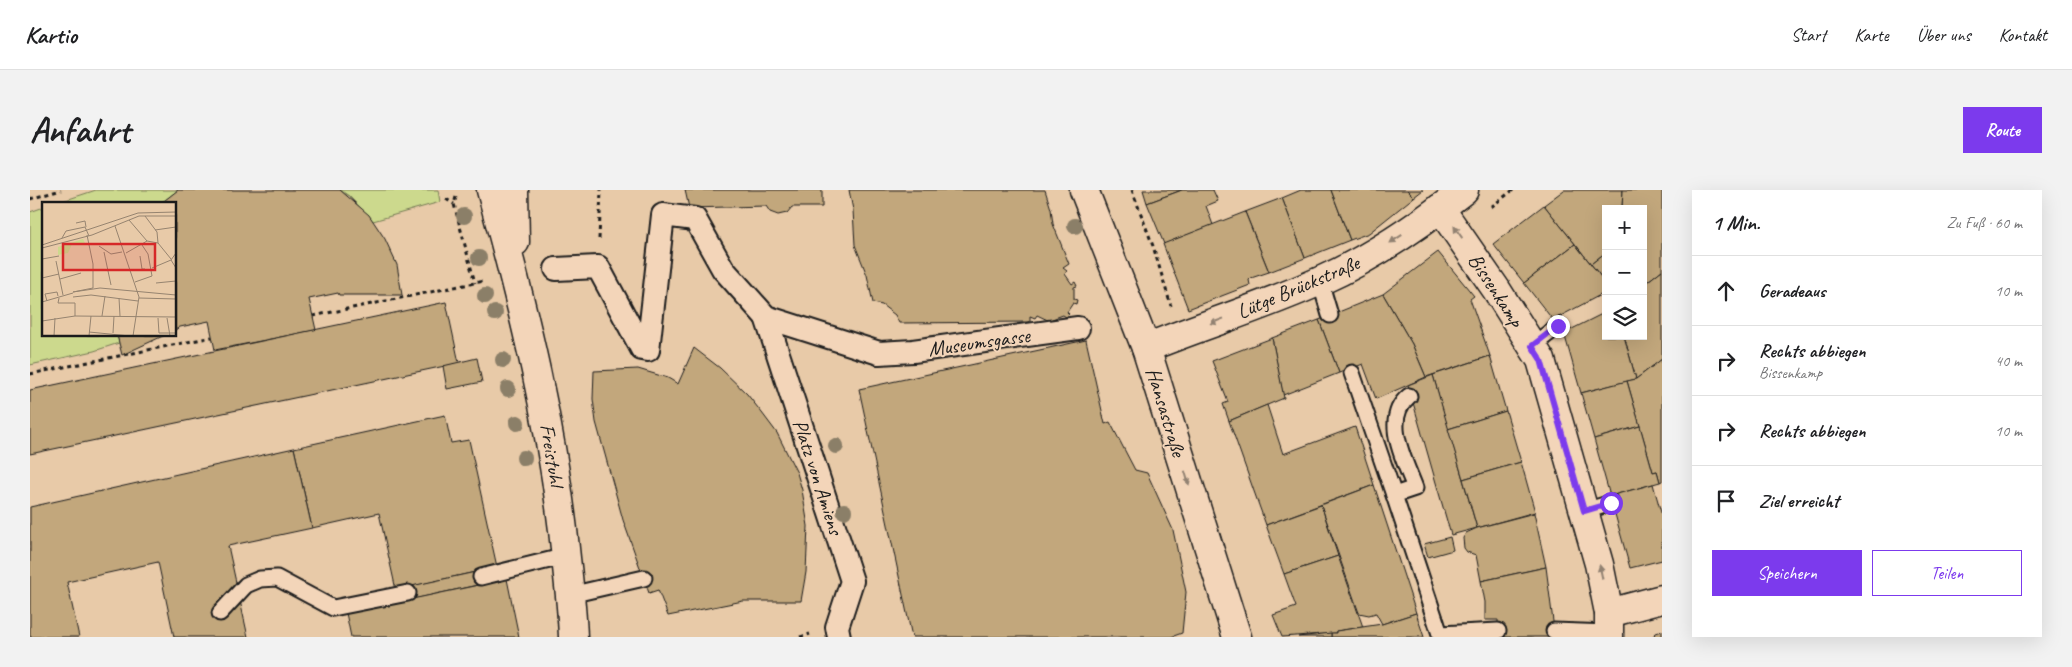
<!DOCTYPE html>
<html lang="de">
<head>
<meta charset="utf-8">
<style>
	:root { --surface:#fff; --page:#f2f2f2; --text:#202124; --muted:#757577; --line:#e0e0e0; --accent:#7c3aed }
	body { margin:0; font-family:Caveat,sans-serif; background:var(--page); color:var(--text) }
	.controls { position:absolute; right:15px; top:15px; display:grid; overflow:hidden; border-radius:0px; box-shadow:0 5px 20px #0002 }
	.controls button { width:45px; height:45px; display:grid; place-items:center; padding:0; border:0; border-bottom:1px solid var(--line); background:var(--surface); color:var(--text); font:25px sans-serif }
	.stop { position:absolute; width:15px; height:15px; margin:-11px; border:4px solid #7c3aed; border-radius:50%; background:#fff }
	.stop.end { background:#7c3aed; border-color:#fff; box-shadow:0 1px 5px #0008 }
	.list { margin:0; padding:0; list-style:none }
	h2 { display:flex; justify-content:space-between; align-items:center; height:65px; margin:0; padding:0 20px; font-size:21px }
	h2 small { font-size:16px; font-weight:400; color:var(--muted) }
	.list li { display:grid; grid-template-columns:32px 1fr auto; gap:15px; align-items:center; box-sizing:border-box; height:70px; padding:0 20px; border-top:1px solid var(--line) }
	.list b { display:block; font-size:19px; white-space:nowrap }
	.list p { margin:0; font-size:16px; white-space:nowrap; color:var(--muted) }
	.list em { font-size:16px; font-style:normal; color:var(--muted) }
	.actions { display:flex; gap:10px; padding:15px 20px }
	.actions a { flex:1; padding:11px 0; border:1px solid var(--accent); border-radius:0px; text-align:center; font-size:18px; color:var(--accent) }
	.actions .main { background:var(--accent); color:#fff }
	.icon { flex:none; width:28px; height:28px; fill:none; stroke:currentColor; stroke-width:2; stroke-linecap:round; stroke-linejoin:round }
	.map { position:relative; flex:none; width:1632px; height:447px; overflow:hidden; border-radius:0px }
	header { display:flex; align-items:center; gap:30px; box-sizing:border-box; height:70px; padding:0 25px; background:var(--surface); border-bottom:1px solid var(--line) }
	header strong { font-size:24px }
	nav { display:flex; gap:28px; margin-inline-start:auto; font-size:18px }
	.intro { display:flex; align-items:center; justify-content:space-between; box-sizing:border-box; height:120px; padding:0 30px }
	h1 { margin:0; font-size:35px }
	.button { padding:12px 22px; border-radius:0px; background:var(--accent); color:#fff; font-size:18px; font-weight:700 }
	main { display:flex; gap:30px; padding:0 30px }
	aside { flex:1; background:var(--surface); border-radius:0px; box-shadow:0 5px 20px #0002 }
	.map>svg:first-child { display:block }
</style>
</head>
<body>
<header>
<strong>Kartio</strong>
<nav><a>Start</a><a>Karte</a><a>Über uns</a><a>Kontakt</a></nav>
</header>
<div class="intro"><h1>Anfahrt</h1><a class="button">Route</a></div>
<main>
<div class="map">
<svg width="1632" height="447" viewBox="0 0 1632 447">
	<rect width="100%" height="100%" fill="#e8caa8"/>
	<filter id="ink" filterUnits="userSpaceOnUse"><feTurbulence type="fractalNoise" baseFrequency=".02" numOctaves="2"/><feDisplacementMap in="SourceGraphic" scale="10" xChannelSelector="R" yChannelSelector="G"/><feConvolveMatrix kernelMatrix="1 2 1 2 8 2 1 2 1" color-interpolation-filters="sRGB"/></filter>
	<g filter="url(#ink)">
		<g fill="#ccd98d" stroke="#747a54">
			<polygon points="66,0 148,0 130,14 24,14"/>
			<polygon points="310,0 408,0 410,12 343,31 319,6"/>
			<polygon points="14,17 14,145 87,145 89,153 64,161 0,175 0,22"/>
		</g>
		<g fill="#c2a77c" stroke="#1c1c1c">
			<polygon points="148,0 310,0 339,25 355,49 367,75 372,105 309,105 308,103 279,109 286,140 185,160 179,131 150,137 145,140 145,14 130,14"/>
			<polygon points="655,0 792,0 792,17 762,17 757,23 748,25 740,22 736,16 659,18"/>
			<polygon points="819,0 1015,0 1021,19 1023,34 1039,74 1033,78 1037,81 1035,84 1042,94 1045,92 1047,96 1044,97 1044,109 1047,110 1046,114 1043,113 1037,122 1039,124 1036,127 1033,125 1022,129 1022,132 1007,125 1005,128 1000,126 1000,132 869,133 865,125 852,115 843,113 837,85 825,55 823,20"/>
			<polygon points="1113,0 1152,0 1117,13"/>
			<polygon points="1152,0 1183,0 1188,11 1176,16 1183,35 1134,54 1117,13"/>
			<polygon points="1271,0 1301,0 1320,50 1275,68 1252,8"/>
			<polygon points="1301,0 1377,0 1384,7 1339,43 1320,50"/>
			<polygon points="1377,0 1393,0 1384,7"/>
			<polygon points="1534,0 1593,0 1592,19 1576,19 1576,62 1561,74 1514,15"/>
			<polygon points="1593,0 1632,0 1632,80 1613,95 1613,19 1592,19"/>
			<polygon points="1252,8 1275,68 1239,82 1215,22"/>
			<polygon points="1514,15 1545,54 1494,93 1463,54"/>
			<polygon points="1215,22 1239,82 1221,88 1219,90 1220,95 1158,119 1133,54"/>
			<polygon points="1545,54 1576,93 1576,102 1523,130 1494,93"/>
			<polygon points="1408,62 1444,106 1440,109 1460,166 1396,187 1382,154 1353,104"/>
			<polygon points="1576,62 1576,93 1561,74"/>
			<polygon points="1632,80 1632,169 1606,189 1594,146 1613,146 1613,95"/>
			<polygon points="1353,104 1382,154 1396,187 1346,209 1333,174 1309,183 1289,130"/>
			<polygon points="416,112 429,173 0,264 0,200"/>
			<polygon points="1576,122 1576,146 1594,146 1606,189 1551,203 1534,143"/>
			<polygon points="1289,130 1309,183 1253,205 1242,148"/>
			<polygon points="87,145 135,145 92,165"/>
			<polygon points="1242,148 1254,208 1199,231 1193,214 1198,212 1182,171"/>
			<polygon points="1056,150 1075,234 1080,232 1105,280 1117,283 1143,340 1156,402 1152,443 1141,447 882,447 829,199"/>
			<polygon points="664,158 690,178 717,204 732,223 747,243 767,283 772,300 778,336 776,382 771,411 713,411 638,426 628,400 619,403 593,330 566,232 563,209 564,181 608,179 638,188 648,194"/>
			<polygon points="1460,166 1476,221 1418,239 1403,185"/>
			<polygon points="447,168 452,192 417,199 413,176"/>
			<polygon points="1632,169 1632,291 1630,292 1627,281 1623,282 1597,191 1606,189"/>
			<polygon points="1403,185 1447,338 1421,345 1378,195"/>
			<polygon points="1597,191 1610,236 1564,249 1551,203"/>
			<polygon points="1237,215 1253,264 1325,237 1344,295 1236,335 1199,231"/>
			<polygon points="1476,221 1491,272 1433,289 1418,239"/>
			<polygon points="415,225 421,253 439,250 467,377 366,400 349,323 282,338 264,258"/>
			<polygon points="1610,236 1623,282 1627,281 1630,292 1580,306 1564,249"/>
			<polygon points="264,258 282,338 198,356 218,447 144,447 128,372 37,392 49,447 0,447 0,317"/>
			<polygon points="1491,272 1505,322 1447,338 1433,289"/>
			<polygon points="1623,294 1632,326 1632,370 1600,378 1580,306"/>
			<polygon points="1344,295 1386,423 1352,434 1346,423 1339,425 1329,423 1291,315"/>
			<polygon points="1291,315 1308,366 1254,384 1236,335"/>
			<polygon points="1504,323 1516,377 1451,391 1446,365 1437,362 1434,358 1433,348 1436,343 1447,338"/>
			<polygon points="1420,347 1423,360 1398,367 1394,354"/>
			<polygon points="1308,366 1333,437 1306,441 1306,443 1252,447 1243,425 1266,417 1254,384"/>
			<polygon points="1516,377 1525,447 1468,447 1468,430 1455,430 1455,412 1451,391"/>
			<polygon points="450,381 452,394 379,410 377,397"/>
			<polygon points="477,389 489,447 321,447 316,423"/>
			<polygon points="1386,423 1394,447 1301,447 1301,443 1306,443 1306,441 1352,434"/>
			<polygon points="1632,441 1632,447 1622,447 1626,443"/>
			<polygon points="1301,443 1301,447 1268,447"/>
		</g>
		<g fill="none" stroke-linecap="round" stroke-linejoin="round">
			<defs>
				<g id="service">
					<polyline points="1290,91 1300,125"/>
					<polyline points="1502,156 1528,136"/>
					<polyline points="1322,183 1364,305"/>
					<path d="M1379,206C1351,229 1375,271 1385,298L1364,305L1410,444L1468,441"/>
					<polyline points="1555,321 1581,313"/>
					<polyline points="451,387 536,366"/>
					<polyline points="540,405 614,388"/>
					<polyline points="190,423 216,395 230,389 247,388 303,418 378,403"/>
					<polyline points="1524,441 1579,443"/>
				</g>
				<g id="pedestrian">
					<polyline points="526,79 568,77 612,159 618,160 633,25 665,29 693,79 736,127 849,163 883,161 1048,138"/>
					<polyline points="736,127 822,391 807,437 809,447"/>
				</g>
				<g id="minor">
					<path d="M461,0C494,121 524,243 536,368C539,394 542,420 543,447"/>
					<polyline points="484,0 485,52"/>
					<polyline points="1054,0 1116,158 1207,447"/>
					<polyline points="1410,18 1466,99 1511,170 1569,374 1579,423 1579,447"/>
					<path d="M1116,158C1173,135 1235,116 1290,91C1342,68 1390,35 1434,0"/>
					<polyline points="1579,423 1632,409"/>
				</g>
			</defs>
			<use href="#service" stroke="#1c1c1c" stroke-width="19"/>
			<use href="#pedestrian" stroke="#1c1c1c" stroke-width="26"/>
			<use href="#minor" stroke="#1c1c1c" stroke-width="31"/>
			<g stroke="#1c1c1c" stroke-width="3" stroke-dasharray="4 4" stroke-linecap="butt">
				<polyline points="1102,0 1123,56 1141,116"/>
				<polyline points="426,7 424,14 445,93"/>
				<polyline points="0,9 31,0"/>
				<polyline points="416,9 424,14"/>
				<polyline points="1461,17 1483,0"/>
				<polyline points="569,49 571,0"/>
				<polyline points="283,126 454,91"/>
				<polyline points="0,184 182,147"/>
				<polyline points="770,447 780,444"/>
			</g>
			<use href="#service" stroke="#f3d5b9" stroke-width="15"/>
			<use href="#pedestrian" stroke="#f3d5b9" stroke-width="22"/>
			<use href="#minor" stroke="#f3d5b9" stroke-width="28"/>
		</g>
		<g fill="#8b7f68">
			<circle cx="434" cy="26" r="8"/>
			<circle cx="1045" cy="36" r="8"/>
			<circle cx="449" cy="68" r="8"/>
			<circle cx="455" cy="106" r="8"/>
			<circle cx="465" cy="123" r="8"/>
			<circle cx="473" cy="170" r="8"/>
			<circle cx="478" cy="199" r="8"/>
			<circle cx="487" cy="233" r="8"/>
			<circle cx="806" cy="256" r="8"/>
			<circle cx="494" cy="268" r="8"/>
			<circle cx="814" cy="321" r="8"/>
		</g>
		<defs><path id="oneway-solid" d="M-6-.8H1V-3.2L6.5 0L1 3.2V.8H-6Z" transform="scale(1.25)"/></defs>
		<g fill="#928272">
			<use href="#oneway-solid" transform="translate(1428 42) rotate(-125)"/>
			<use href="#oneway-solid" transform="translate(1366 49) rotate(147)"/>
			<use href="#oneway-solid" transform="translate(1187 131) rotate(159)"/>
			<use href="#oneway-solid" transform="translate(1157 288) rotate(73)"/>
			<use href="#oneway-solid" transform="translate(1571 382) rotate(-102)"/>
		</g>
	</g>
	<g fill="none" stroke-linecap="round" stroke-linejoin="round" filter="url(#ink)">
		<polyline stroke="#7c3aed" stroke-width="6" points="1528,136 1502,156 1511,170 1554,321 1581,313"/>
	</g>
	<g text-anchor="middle" stroke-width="4" stroke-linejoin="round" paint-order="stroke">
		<g font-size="21" fill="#1c1c1c" stroke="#f3d5b9">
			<text transform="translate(1268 97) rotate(-23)" y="7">Lütge Brückstraße</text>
			<text transform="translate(1466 100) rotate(57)" y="7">Bissenkamp</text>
			<text transform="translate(949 152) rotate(-8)" y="7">Museumsgasse</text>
			<text transform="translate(1136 222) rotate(73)" y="7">Hansastraße</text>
			<text transform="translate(522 265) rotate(81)" y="7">Freistuhl</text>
			<text transform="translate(788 287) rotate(72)" y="7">Platz von Amiens</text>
		</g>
	</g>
	<g transform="translate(12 12)">
		<rect width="134" height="134" fill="#e8caa8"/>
		<path d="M41,37L44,43L30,42L26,51L16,53V45Z" fill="#ccd98d"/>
		<path fill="none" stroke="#968470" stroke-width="1" d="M103,14L115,30L116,41L129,57M87,18L105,39M34,21L43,19L44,25M73,24L97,95L91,134M113,28L134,25M45,33L51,62V86M20,36L24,29L43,25L47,34M0,43L96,11L134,10M57,44L69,52L80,50M0,46L50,33L97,14H134M62,50L69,83M84,51L105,39L116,41M134,51L129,58L134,66M98,54L100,67H103M0,57L17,54M14,59L21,93M110,66L129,58M0,76L17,72M18,77L39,71M93,80L110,74L106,52L100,43M114,81L134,79M51,86L31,90L58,86L134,93M31,95L49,93L96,99M17,96L16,101H33V114M77,96L78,114M97,96L134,97M5,99L3,92L15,90L16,94M0,100L31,91M60,114L63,94M116,116L117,131H134M125,116L128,134M0,119L33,114L134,115M47,130L88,134M71,131L72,114M12,134L13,116M47,134L49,114"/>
		<path fill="#d62828" fill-opacity="0.15" stroke="#d62828" stroke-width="2.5" d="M21,42H113V68H21Z"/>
		<rect width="134" height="134" fill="none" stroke="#1c1c1c" stroke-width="2.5"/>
	</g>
</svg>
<div class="controls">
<button>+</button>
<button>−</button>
<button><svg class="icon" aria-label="layers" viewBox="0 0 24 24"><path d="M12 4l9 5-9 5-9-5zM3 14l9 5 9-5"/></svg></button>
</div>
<div class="stop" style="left:1581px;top:313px"></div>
<div class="stop end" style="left:1528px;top:136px"></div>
</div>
<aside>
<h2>1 Min.<small>Zu Fuß · 60 m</small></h2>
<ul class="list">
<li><svg class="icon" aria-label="ahead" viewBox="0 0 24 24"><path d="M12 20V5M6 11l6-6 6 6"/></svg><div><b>Geradeaus</b></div><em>10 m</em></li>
<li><svg class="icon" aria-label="right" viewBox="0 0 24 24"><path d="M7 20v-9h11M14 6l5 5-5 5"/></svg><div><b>Rechts abbiegen</b><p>Bissenkamp</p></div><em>40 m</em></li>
<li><svg class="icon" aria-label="right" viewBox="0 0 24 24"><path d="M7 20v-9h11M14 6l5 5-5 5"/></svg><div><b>Rechts abbiegen</b></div><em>10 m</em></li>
<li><svg class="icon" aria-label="arrive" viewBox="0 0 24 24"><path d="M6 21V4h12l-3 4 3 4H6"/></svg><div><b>Ziel erreicht</b></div></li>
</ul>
<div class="actions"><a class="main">Speichern</a><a>Teilen</a></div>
</aside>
</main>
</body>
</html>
